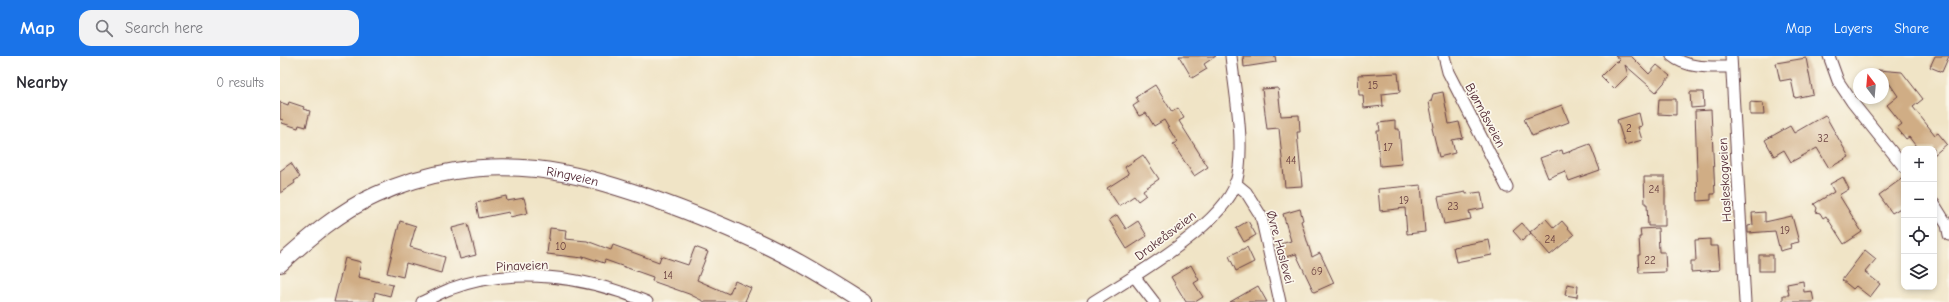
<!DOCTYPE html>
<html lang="en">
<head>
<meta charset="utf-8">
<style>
	:root { --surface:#fff; --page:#f2f2f3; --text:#2b2b33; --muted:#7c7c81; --line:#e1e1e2; --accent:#1a73e8 }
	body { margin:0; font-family:"Comic Neue",sans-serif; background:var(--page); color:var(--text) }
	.controls { position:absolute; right:12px; bottom:12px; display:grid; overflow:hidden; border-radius:8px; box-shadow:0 2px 6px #0003 }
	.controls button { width:36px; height:36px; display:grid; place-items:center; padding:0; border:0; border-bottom:1px solid var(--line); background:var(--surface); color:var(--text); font:20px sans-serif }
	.compass { position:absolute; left:1573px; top:12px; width:36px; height:36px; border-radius:50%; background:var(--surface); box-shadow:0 2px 6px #0003; rotate:344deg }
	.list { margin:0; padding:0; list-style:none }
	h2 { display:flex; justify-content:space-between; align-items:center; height:52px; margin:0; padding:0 16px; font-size:17px }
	h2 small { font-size:13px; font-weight:400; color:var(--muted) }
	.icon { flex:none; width:22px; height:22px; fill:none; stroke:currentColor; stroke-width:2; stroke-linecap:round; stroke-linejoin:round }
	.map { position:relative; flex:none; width:1669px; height:246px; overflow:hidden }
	header { display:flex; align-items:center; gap:24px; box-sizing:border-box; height:56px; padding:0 20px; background:var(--accent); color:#fff }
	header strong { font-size:19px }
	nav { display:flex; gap:22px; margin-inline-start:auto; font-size:14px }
	.search { width:280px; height:36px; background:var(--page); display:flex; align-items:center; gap:10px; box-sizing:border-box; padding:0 14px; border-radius:12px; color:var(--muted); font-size:15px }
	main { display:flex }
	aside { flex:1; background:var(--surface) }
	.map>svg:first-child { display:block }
</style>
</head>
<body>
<header>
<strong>Map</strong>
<div class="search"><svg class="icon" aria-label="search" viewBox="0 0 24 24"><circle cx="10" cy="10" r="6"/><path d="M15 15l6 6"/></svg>Search here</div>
<nav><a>Map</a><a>Layers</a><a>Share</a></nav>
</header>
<main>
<aside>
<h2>Nearby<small>0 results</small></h2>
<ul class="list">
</ul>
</aside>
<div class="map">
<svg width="1669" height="246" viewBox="0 0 1669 246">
	<rect width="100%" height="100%" fill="#fbf7ec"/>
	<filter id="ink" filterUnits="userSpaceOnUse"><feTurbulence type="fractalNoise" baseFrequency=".025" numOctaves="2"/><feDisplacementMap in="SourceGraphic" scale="8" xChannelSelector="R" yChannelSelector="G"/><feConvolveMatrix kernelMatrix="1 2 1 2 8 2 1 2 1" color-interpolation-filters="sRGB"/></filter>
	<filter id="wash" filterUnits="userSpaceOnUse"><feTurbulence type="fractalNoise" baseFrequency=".012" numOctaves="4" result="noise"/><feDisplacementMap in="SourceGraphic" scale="16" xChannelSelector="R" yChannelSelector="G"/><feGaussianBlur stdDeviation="0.9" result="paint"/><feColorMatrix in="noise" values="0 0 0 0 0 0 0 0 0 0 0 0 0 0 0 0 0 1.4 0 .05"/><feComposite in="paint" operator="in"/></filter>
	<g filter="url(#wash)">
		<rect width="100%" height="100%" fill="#f0e4c6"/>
		<g id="blocks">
			<g fill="#d0ad85">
				<polygon points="899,0 936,0 924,8 927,13 912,22"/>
				<polygon points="963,0 995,0 996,6 964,11"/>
				<polygon points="1335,0 1351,0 1369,18 1377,9 1390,20 1376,36 1345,9 1348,19 1334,33 1321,20 1336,5 1338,6 1340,4"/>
				<polygon points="1655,0 1669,0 1662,16 1650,11"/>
				<polygon points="1526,2 1533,38 1515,42 1511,23 1500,25 1496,7"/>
				<polygon points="1598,14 1622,16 1643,43 1633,51 1655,79 1658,77 1667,88 1654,99 1654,93 1638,93 1629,81 1626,83 1617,72 1622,68 1607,49 1618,40 1603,18"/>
				<polygon points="1118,17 1120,36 1102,38 1103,50 1084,52 1083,39 1079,39 1078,19"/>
				<polygon points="875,29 892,56 898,52 904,62 899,65 928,111 914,120 893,88 897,86 884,64 874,70 866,57 859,60 853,50 859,46 856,41"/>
				<polygon points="998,32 1001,60 1019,59 1020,76 1017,76 1022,130 1005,131 999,72 987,73 982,33"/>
				<polygon points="1163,36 1169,68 1179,66 1183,82 1172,84 1175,97 1159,101 1152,72 1154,71 1149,46 1151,45 1153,38"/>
				<polygon points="1410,36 1423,36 1424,51 1411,52"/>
				<polygon points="1379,43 1396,43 1396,59 1378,58"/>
				<polygon points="0,46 8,49 9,46 24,51 23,53 30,55 26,71 19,69 18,72 2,67 3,64 0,63"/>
				<polygon points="1470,46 1483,47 1484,59 1470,59"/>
				<polygon points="1282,49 1289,66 1252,80 1244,63"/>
				<polygon points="1431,54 1435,138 1431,138 1431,144 1418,145 1415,55"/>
				<polygon points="1359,57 1362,70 1358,71 1362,84 1345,89 1337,64"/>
				<polygon points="1545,59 1569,101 1549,112 1537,92 1511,106 1504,94 1494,100 1485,84 1510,70 1514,77"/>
				<polygon points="1115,65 1115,73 1119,73 1122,108 1100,110 1097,75 1100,75 1099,67"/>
				<polygon points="1310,88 1320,114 1289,125 1285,115 1268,122 1260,102 1282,94 1283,98"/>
				<polygon points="863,99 879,123 863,134 866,139 858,145 854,140 839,150 827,132 849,118 845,111"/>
				<polygon points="11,107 20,121 14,125 15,127 0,137 0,115"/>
				<polygon points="1364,121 1385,121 1385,170 1368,170 1367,148 1365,148"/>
				<polygon points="1563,121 1569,133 1559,139 1582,176 1564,188 1546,160 1543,162 1540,157 1536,156 1537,152 1534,148 1554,136 1550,128"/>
				<polygon points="1624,121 1624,150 1612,157 1599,139"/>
				<polygon points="1141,129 1145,176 1127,178 1125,152 1100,155 1098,133"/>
				<polygon points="1186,136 1186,138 1201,136 1204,152 1189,155 1191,163 1164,168 1158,141"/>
				<polygon points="226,140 227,145 244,142 248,157 230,161 229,156 199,162 196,147"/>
				<polygon points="1020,153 1023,164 1021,165 1032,201 1040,197 1054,227 1034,236 1016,198 1001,202 997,189 1011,185 1003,158"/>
				<polygon points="1485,156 1485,166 1512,160 1519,186 1510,188 1511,192 1500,195 1495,175 1468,177 1468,170 1473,169 1472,157"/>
				<polygon points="837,159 846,173 858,165 867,180 847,193 829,164"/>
				<polygon points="1266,163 1274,172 1282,165 1294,179 1270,199 1250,176"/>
				<polygon points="120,165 136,170 130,191 165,201 161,217 126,207 123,221 107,217"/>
				<polygon points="968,165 976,179 964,186 956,172"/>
				<polygon points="1242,167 1251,177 1242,185 1233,175"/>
				<polygon points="188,168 196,199 180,203 172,172"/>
				<polygon points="270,172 286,174 285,183 307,185 331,194 333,189 379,206 381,200 408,209 415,191 428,196 417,224 449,238 455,225 471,232 465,245 467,246 425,246 409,238 372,225 373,221 325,204 324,207 303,200 303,202 267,198"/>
				<polygon points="1378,172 1379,196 1385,196 1386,216 1359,217 1358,199 1360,199 1359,181 1361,181 1360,173"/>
				<polygon points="1430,183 1430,190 1438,190 1440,214 1411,216 1411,205 1416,205 1415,184"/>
				<polygon points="1209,184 1212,199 1176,206 1173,191"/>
				<polygon points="967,191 974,206 956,215 949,200"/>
				<polygon points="1585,194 1596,203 1585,216 1600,228 1590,241 1576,230 1573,233 1562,224"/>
				<rect x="1479" y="199" width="14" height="16"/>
				<polygon points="65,202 81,206 78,221 113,229 110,240 95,236 94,246 54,246"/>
				<polygon points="911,209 919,224 914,227 923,241 915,246 906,246 891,221"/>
				<polygon points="1523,225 1524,236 1532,235 1534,246 1503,246 1503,239 1509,239 1507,228"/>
				<polygon points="1287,228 1298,230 1297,241 1285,239"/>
				<polygon points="978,230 987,246 950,246"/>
			</g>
		</g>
	</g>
	<g filter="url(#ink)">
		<use href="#blocks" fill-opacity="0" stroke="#633d42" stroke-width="1"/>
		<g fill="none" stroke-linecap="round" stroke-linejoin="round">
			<defs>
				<g id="minor">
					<polyline points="1164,0 1168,16 1227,131"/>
					<path d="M1392,0C1408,13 1431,11 1450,11"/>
					<polyline points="1451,0 1465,246"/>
					<polyline points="1549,0 1558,25 1572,46 1624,111"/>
					<polyline points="955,127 966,136 981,160 1000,246"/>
					<polyline points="1654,148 1667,169 1669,179"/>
					<polyline points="854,220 874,246"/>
					<path d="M142,246C151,242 160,237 170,233C233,210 306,220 367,246"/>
					<path d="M813,246C851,222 943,169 956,127C966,91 955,38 951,0"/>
				</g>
				<g id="secondary">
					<path id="s1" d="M0,208C30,181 60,155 96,139C145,116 202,107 256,113C294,117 332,129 368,141C413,157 458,175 501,197C529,211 557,229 584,246"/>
				</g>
			</defs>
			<use href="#minor" stroke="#633d42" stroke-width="13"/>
			<use href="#secondary" stroke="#633d42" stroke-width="18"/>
			<use href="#minor" stroke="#fff" stroke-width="11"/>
			<use href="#secondary" stroke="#fff" stroke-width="16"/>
		</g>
	</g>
	<g text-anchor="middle" stroke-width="3.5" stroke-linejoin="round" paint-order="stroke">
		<g font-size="11" fill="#6c4242">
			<text x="1093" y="33">15</text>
			<text x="1349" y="76">2</text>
			<text x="1543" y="86">32</text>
			<text x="1108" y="95">17</text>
			<text x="1011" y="108">44</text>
			<text x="1374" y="137">24</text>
			<text x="1124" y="148">19</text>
			<text x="1173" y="154">23</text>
			<text x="1505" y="178">19</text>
			<text x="1270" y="187">24</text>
			<text x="281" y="194">10</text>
			<text x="1370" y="208">22</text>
			<text x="1037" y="219">69</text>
			<text x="388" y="223">14</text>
		</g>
		<g font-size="13" fill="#4a1f2b" stroke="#fbf7ec">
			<text transform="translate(1206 59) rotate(62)" y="5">Bjørnåsveien</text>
			<text dy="5" stroke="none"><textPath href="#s1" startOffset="320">Ringveien</textPath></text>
			<text transform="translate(1444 124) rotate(-93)" y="5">Hasleskogveien</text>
			<text transform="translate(885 179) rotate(-37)" y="5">Drakeåsveien</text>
			<text transform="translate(1001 191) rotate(75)" y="5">Øvre Haslevei</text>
			<text transform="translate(242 209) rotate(-2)" y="5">Pinaveien</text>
		</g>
	</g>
</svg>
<div class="controls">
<button>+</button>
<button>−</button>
<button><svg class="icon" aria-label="locate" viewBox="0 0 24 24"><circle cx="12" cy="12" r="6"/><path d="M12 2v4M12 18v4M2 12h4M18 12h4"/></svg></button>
<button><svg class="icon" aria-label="layers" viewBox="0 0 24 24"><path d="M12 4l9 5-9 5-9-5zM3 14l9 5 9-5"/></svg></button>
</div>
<svg class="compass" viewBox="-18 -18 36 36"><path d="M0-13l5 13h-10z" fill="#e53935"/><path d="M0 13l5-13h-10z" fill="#7c7c81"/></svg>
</div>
</main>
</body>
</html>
